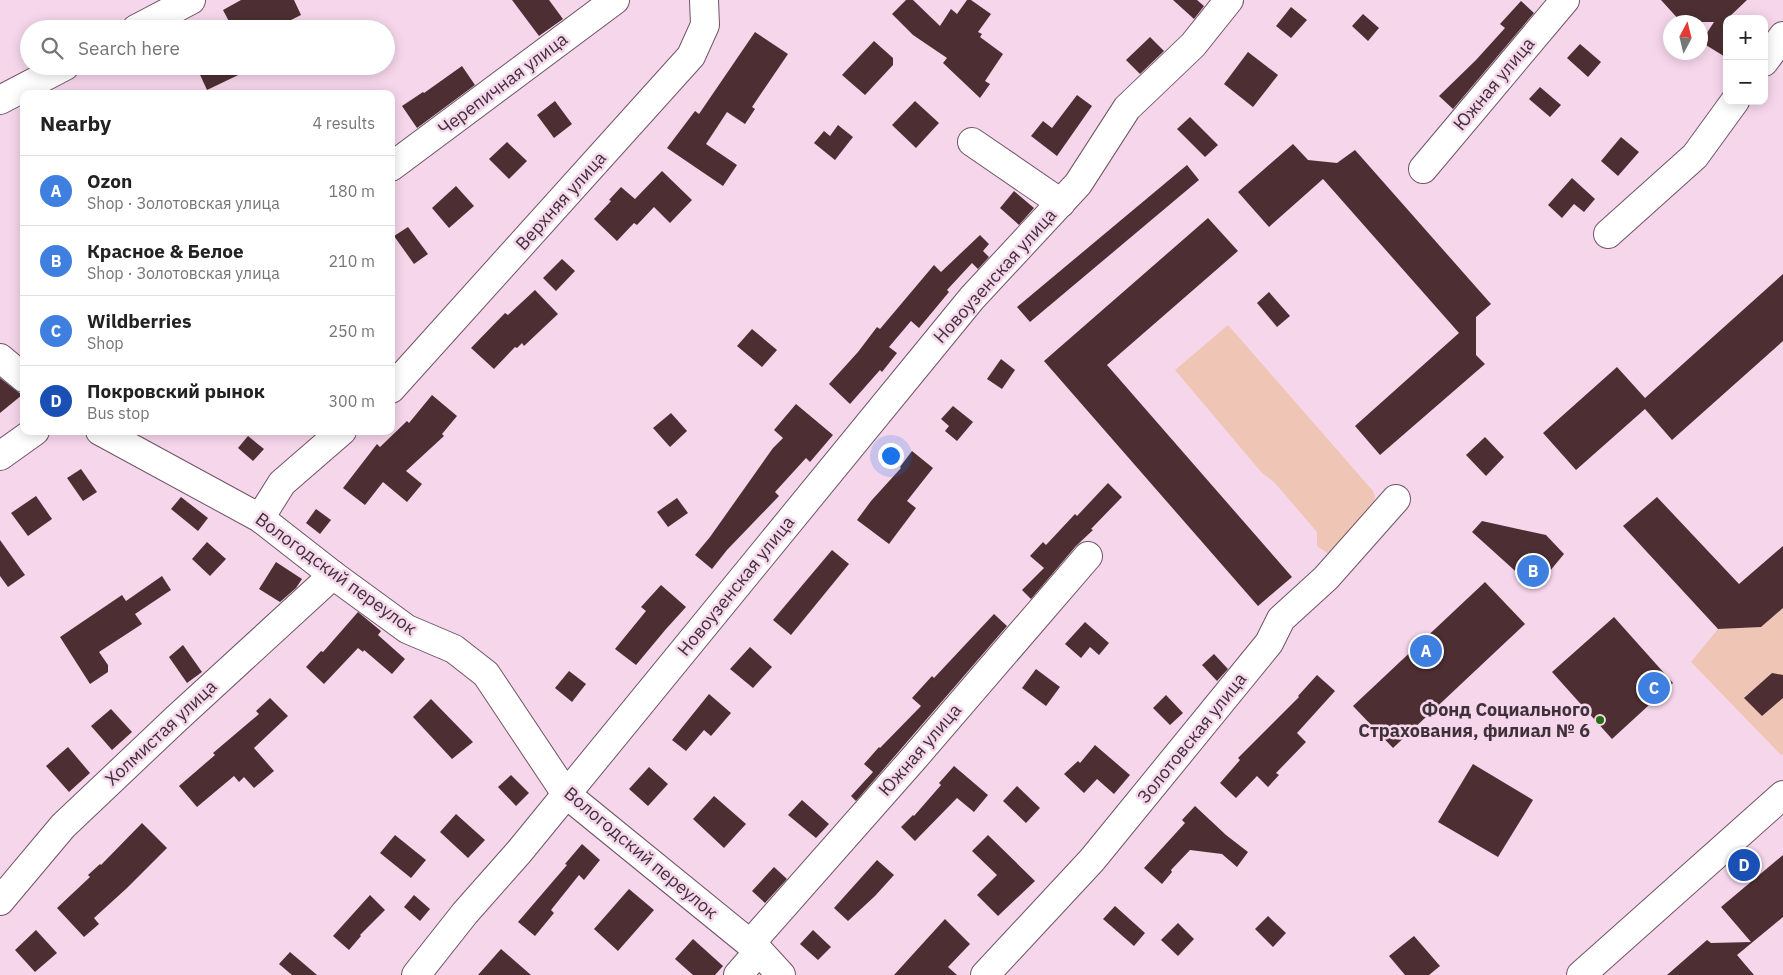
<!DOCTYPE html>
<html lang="en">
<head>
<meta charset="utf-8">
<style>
	:root { --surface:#fff; --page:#f6f6f6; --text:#222; --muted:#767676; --line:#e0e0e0; --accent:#0b8043 }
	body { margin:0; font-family:"IBM Plex Sans",sans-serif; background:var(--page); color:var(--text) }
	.controls { position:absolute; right:15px; top:15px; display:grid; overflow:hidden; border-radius:10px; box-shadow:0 2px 12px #0003 }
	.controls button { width:45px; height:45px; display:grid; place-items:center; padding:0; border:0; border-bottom:1px solid var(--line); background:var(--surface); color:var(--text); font:25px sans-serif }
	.compass { position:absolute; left:1663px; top:15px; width:45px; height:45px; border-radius:50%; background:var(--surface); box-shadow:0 2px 12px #0003; rotate:7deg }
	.you { position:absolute; left:890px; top:455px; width:18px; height:18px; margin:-12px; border:4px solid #fff; border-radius:50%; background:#1a73e8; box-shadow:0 0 0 8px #1a73e833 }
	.badge { display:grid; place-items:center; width:32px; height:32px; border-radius:50%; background:var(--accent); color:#fff; font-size:16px; font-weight:700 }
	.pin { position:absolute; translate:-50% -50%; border:2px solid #fff; box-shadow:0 1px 5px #0006 }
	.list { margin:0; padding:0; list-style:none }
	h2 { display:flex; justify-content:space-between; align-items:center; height:65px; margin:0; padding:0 20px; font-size:21px }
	h2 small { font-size:16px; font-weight:400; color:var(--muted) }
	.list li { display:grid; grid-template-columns:32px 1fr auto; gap:15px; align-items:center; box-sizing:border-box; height:70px; padding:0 20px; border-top:1px solid var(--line) }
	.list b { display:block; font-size:19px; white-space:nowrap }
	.list p { margin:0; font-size:16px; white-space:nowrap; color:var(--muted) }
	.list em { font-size:16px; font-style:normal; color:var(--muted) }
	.icon { flex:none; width:28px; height:28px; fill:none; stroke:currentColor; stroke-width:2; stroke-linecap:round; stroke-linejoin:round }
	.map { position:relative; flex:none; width:1783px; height:975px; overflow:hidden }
	.search { position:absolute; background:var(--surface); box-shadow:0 2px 12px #0003; left:20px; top:20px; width:375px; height:55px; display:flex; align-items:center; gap:12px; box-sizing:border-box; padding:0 18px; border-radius:28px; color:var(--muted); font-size:19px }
	.panel { position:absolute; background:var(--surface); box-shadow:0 2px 12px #0003; left:20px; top:90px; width:375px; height:345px; border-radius:10px }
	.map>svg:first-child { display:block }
</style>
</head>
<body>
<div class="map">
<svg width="1783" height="975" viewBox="0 0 1783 975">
	<rect width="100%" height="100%" fill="#f6d6eb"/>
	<g fill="#efc6b5">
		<polygon points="1228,325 1373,491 1375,497 1374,506 1330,555 1317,546 1317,532 1274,482 1262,473 1175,370"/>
		<polygon points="1783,608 1783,754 1781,755 1691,662 1718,629 1761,627"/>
	</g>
	<g fill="#4d2f33">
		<polygon points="241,0 294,0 301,15 273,29 233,29 223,10"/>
		<polygon points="512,0 549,0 563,19 539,36"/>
		<polygon points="906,0 913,0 940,26 951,9 957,14 967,0 971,0 991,14 978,32 982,34 980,37 1003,54 985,81 990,84 980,98 943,63 947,58 913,35 892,14"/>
		<polygon points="1173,0 1197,0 1204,6 1194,19"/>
		<polygon points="1661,0 1747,0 1727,19 1727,58 1701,42 1714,22 1681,22"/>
		<polygon points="1521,1 1534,13 1453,109 1439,96 1476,60 1505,28 1500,24"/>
		<polygon points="1291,7 1307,20 1291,38 1276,26"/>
		<polygon points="1363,14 1379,28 1368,41 1352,26"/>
		<polygon points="755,32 788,54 752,107 755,109 745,124 727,112 706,144 737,165 723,186 667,148 695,111 699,114"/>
		<polygon points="1150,37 1164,51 1140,74 1126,60"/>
		<polygon points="874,41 893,58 893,65 865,95 842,75"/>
		<polygon points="1580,44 1601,62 1588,77 1567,58"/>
		<polygon points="1248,52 1278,75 1253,107 1224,84"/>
		<polygon points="196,66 257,66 207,90"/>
		<polygon points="462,66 475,85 417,128 402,106 423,92 424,93"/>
		<polygon points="1540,87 1561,105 1550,117 1529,99"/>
		<polygon points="1077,95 1092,106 1057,156 1031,136 1043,121 1052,128"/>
		<polygon points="555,101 572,124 554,138 537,115"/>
		<polygon points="915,101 939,123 916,148 892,125"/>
		<polygon points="1190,117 1218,145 1205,157 1177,129"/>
		<polygon points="838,125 853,137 835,160 814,143 824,131 830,136"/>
		<polygon points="1621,137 1639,152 1618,176 1601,161"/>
		<polygon points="507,142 527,161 509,179 489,159"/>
		<polygon points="1293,144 1308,160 1337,163 1355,150 1491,304 1476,317 1476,355 1485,364 1380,455 1355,426 1459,333 1323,179 1269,227 1238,192"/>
		<polygon points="1187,165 1199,180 1030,322 1017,307"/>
		<polygon points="662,171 692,200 670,223 654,207 637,225 634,223 617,241 594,219 611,201 609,200 621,187 635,199"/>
		<polygon points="1572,178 1595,199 1584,212 1574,204 1562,218 1548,205"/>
		<polygon points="456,186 474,206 449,228 432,208"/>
		<polygon points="1014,191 1034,208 1019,225 1000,208"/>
		<polygon points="1208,218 1238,251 1107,365 1292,577 1258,606 1044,361"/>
		<polygon points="408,227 428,254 414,264 394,236"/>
		<polygon points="980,235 989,244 983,251 989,257 978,269 972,263 947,290 949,292 919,328 911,321 889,347 897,353 882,372 880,370 850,404 829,384 858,352 877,327 880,329 934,265 941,272"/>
		<polygon points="562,259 575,271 556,291 543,278"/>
		<polygon points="1783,274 1783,341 1672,440 1645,409 1576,470 1543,433 1617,367 1645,398"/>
		<polygon points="535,290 558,314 524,346 522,343 517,348 515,347 494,369 471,348 505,313 508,315"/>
		<polygon points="1269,292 1290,316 1277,327 1257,303"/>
		<polygon points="752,329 777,350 762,367 737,346"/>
		<polygon points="1001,359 1015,370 1002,389 987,379"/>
		<polygon points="0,378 22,395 0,413"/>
		<polygon points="432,395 457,416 442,434 444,436 406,471 422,484 407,502 383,482 365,505 343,488 377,444 380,447 407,421 409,423"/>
		<polygon points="796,404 833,435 810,462 806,458 775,492 779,496 727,550 712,569 695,555 710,537 773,448 783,438 774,430"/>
		<polygon points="953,406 973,422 957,441 945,431 949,426 941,419"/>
		<polygon points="671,413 687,431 670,447 653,428"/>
		<polygon points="248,436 264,449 253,461 238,448"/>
		<polygon points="1485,437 1504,457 1486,476 1466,455"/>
		<polygon points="912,451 933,468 907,501 916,508 889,544 857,520 871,501 901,468 900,467"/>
		<polygon points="81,469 97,492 83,501 67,478"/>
		<polygon points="1108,483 1122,497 1091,529 1093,530 1076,546 1031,599 1022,590 1044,568 1030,556 1043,542 1046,545 1075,514 1077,516"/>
		<polygon points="36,496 52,519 28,536 11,513"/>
		<polygon points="181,497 208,518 198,531 171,509"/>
		<polygon points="1657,497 1739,584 1783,546 1783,608 1761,627 1718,629 1623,526"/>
		<polygon points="677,498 688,513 668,527 657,512"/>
		<polygon points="316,509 331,520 320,534 306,523"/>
		<polygon points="1482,521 1546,535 1564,554 1535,589 1472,532"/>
		<polygon points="0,540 25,575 8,587 0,576"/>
		<polygon points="207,542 226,559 210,576 192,559"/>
		<polygon points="832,550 849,564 791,635 773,620"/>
		<polygon points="276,562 302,579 296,588 280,602 259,589"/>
		<polygon points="162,576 171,590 135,614 142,624 99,652 108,665 108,672 90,684 60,637 122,595 126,601"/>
		<polygon points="1485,582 1525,624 1393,748 1353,706"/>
		<polygon points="661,585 686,607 666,629 636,665 615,649 646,611 641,607"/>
		<polygon points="358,612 381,631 378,635 405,659 392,674 364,650 363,652 358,648 324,684 306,667 321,651 323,652"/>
		<polygon points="994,614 1007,626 856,801 851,796 873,772 864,764 879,747 880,748 921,706 912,698 932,676 934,678"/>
		<polygon points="1614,617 1673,683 1612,739 1552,672"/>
		<polygon points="1085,622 1109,643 1099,655 1090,647 1081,658 1065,644"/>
		<polygon points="183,645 202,672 187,683 169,657"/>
		<polygon points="750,647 772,667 753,688 730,669"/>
		<polygon points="1214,654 1228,669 1217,681 1202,665"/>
		<polygon points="1036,669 1060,687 1046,706 1022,688"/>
		<polygon points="569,671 586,684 572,702 555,688"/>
		<polygon points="1772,673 1783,675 1783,698 1762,716 1744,698"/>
		<polygon points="1317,675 1335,691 1297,733 1306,742 1276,773 1279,775 1268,787 1257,776 1236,798 1220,783 1240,760 1238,758 1299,697 1298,696"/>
		<polygon points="709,694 731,713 711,736 704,730 686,751 672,740"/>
		<polygon points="1166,695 1183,713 1170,725 1153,708"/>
		<polygon points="270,698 288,716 254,748 274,771 254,788 244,777 239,782 234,776 197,807 179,786 215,755 213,753 259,714 256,711"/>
		<polygon points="431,699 473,742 452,759 413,717"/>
		<polygon points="111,709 132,732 112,750 91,726"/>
		<polygon points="1095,745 1130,775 1114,794 1097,779 1084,793 1064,774 1078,761 1080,763"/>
		<polygon points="68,747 90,773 69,792 46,766"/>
		<polygon points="1473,764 1533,800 1498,857 1438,822"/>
		<polygon points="954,766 988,795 974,812 957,798 915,841 901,827 913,815 914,816 941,785 939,783"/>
		<polygon points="649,767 668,784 648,806 629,789"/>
		<polygon points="511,775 529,793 516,806 498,787"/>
		<polygon points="1017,786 1040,808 1026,823 1003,801"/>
		<polygon points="714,796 746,824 724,848 693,819"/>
		<polygon points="802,800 829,824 816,838 788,815"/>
		<polygon points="1195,806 1226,835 1248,852 1237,867 1222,854 1190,850 1171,870 1172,872 1162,884 1144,868 1185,823 1182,820"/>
		<polygon points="456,814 485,840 468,858 440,832"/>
		<polygon points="142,823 167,848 127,888 94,918 99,924 84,937 57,908 90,877 88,875 100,864 101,865"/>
		<polygon points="395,835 426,860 411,878 380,853"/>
		<polygon points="988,835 1035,881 998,916 977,895 997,875 972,851"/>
		<polygon points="582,844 600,860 584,880 579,875 551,910 554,913 535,936 518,922 567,865 565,864"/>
		<polygon points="1783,855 1783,917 1737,955 1754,975 1667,975 1707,940 1711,943 1751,942 1721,907"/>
		<polygon points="877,860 894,875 875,896 848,921 834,908"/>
		<polygon points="774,867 787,879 765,903 752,891"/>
		<polygon points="629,889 654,910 618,951 594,929"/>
		<polygon points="370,895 385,910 360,935 361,936 349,950 333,936"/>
		<polygon points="414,895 430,909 420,921 404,907"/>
		<polygon points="1115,906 1145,933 1134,946 1103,919"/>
		<polygon points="1268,916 1286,933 1273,947 1255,929"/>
		<polygon points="945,919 970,944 948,967 957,975 894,975"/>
		<polygon points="1178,923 1194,939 1178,956 1161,940"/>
		<polygon points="36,930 57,953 35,972 15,950"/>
		<polygon points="813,930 831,947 818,960 800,944"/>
		<polygon points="1414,936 1440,966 1429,975 1405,975 1389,956"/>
		<polygon points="693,939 723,966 715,975 693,975 675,959"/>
		<polygon points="501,949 531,975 478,975"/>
		<polygon points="290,952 317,975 292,975 279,964"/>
	</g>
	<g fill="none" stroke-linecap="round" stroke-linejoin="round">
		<defs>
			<g id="minor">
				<polyline points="136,29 191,0"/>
				<polyline points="1764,62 1783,36"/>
				<polyline points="0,100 65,66"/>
				<polyline points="972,142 1061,203"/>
				<polyline points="391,167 615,0"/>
				<polyline points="1423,169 1565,0"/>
				<polyline points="1608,234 1695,156 1735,101"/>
				<polyline points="0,358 24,378"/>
				<polyline points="391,389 691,56 705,25 704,0"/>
				<polyline points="100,431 260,518 333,575 407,629 454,649 486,674 566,794 759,951 781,975"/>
				<polyline points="0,456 35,431"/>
				<polyline points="260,518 282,483 342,431"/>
				<polyline points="0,901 63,826 176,719 333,575"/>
				<polyline points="750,944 915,757 1088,556"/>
				<polyline points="416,975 465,913 519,852 972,298 1078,184 1127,108 1193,45 1229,0"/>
				<polyline points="738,975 759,951"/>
				<polyline points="985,975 1092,860 1269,643 1281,619 1326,578 1396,499"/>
				<polyline points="1581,975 1783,795"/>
			</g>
		</defs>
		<use href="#minor" stroke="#6f5466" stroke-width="30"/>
		<use href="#minor" stroke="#fff" stroke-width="28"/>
	</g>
	<circle fill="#256f10" stroke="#f6d6eb" stroke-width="2" cx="1600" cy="720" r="5"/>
	<g text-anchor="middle" stroke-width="5" stroke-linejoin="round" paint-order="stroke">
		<g font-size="18" fill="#3e3139" stroke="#f6d6eb">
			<text transform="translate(503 84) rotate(-37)" y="6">Черепичная улица</text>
			<text transform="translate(1494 84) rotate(-50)" y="6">Южная улица</text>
			<text transform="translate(561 201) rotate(-48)" y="6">Верхняя улица</text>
			<text transform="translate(995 276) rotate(-48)" y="6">Новоузенская улица</text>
			<text transform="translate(336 574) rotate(36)" y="6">Вологодский переулок</text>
			<text transform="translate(736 586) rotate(-51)" y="6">Новоузенская улица</text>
			<text transform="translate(161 733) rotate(-43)" y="6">Холмистая улица</text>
			<text transform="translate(1192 738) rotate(-51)" y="6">Золотовская улица</text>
			<text transform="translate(920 750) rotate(-49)" y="6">Южная улица</text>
			<text transform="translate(641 853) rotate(40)" y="6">Вологодский переулок</text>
		</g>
		<g font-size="18" font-weight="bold" fill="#3e3139" stroke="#f6d6eb" text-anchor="end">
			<text x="1590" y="716">Фонд Социального<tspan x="1590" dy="21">Страхования, филиал № 6</tspan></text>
		</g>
	</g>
</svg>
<div class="controls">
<button>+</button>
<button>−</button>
</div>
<svg class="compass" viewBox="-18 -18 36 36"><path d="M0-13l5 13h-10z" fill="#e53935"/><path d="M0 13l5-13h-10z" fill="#767676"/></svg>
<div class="you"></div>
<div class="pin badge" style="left:1426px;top:651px;background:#3f7fe0">A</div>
<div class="pin badge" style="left:1533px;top:571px;background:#3f7fe0">B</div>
<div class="pin badge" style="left:1654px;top:688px;background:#3f7fe0">C</div>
<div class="pin badge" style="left:1744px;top:865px;background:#1a4fb4">D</div>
<div class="search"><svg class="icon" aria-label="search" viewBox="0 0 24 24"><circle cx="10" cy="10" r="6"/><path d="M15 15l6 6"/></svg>Search here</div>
<section class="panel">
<h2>Nearby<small>4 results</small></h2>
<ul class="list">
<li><span class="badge" style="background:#3f7fe0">A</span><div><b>Ozon</b><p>Shop · Золотовская улица</p></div><em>180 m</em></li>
<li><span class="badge" style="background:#3f7fe0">B</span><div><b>Красное &amp; Белое</b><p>Shop · Золотовская улица</p></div><em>210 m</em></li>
<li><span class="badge" style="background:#3f7fe0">C</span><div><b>Wildberries</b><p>Shop</p></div><em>250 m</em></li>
<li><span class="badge" style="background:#1a4fb4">D</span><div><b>Покровский рынок</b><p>Bus stop</p></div><em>300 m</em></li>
</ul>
</section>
</div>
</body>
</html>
